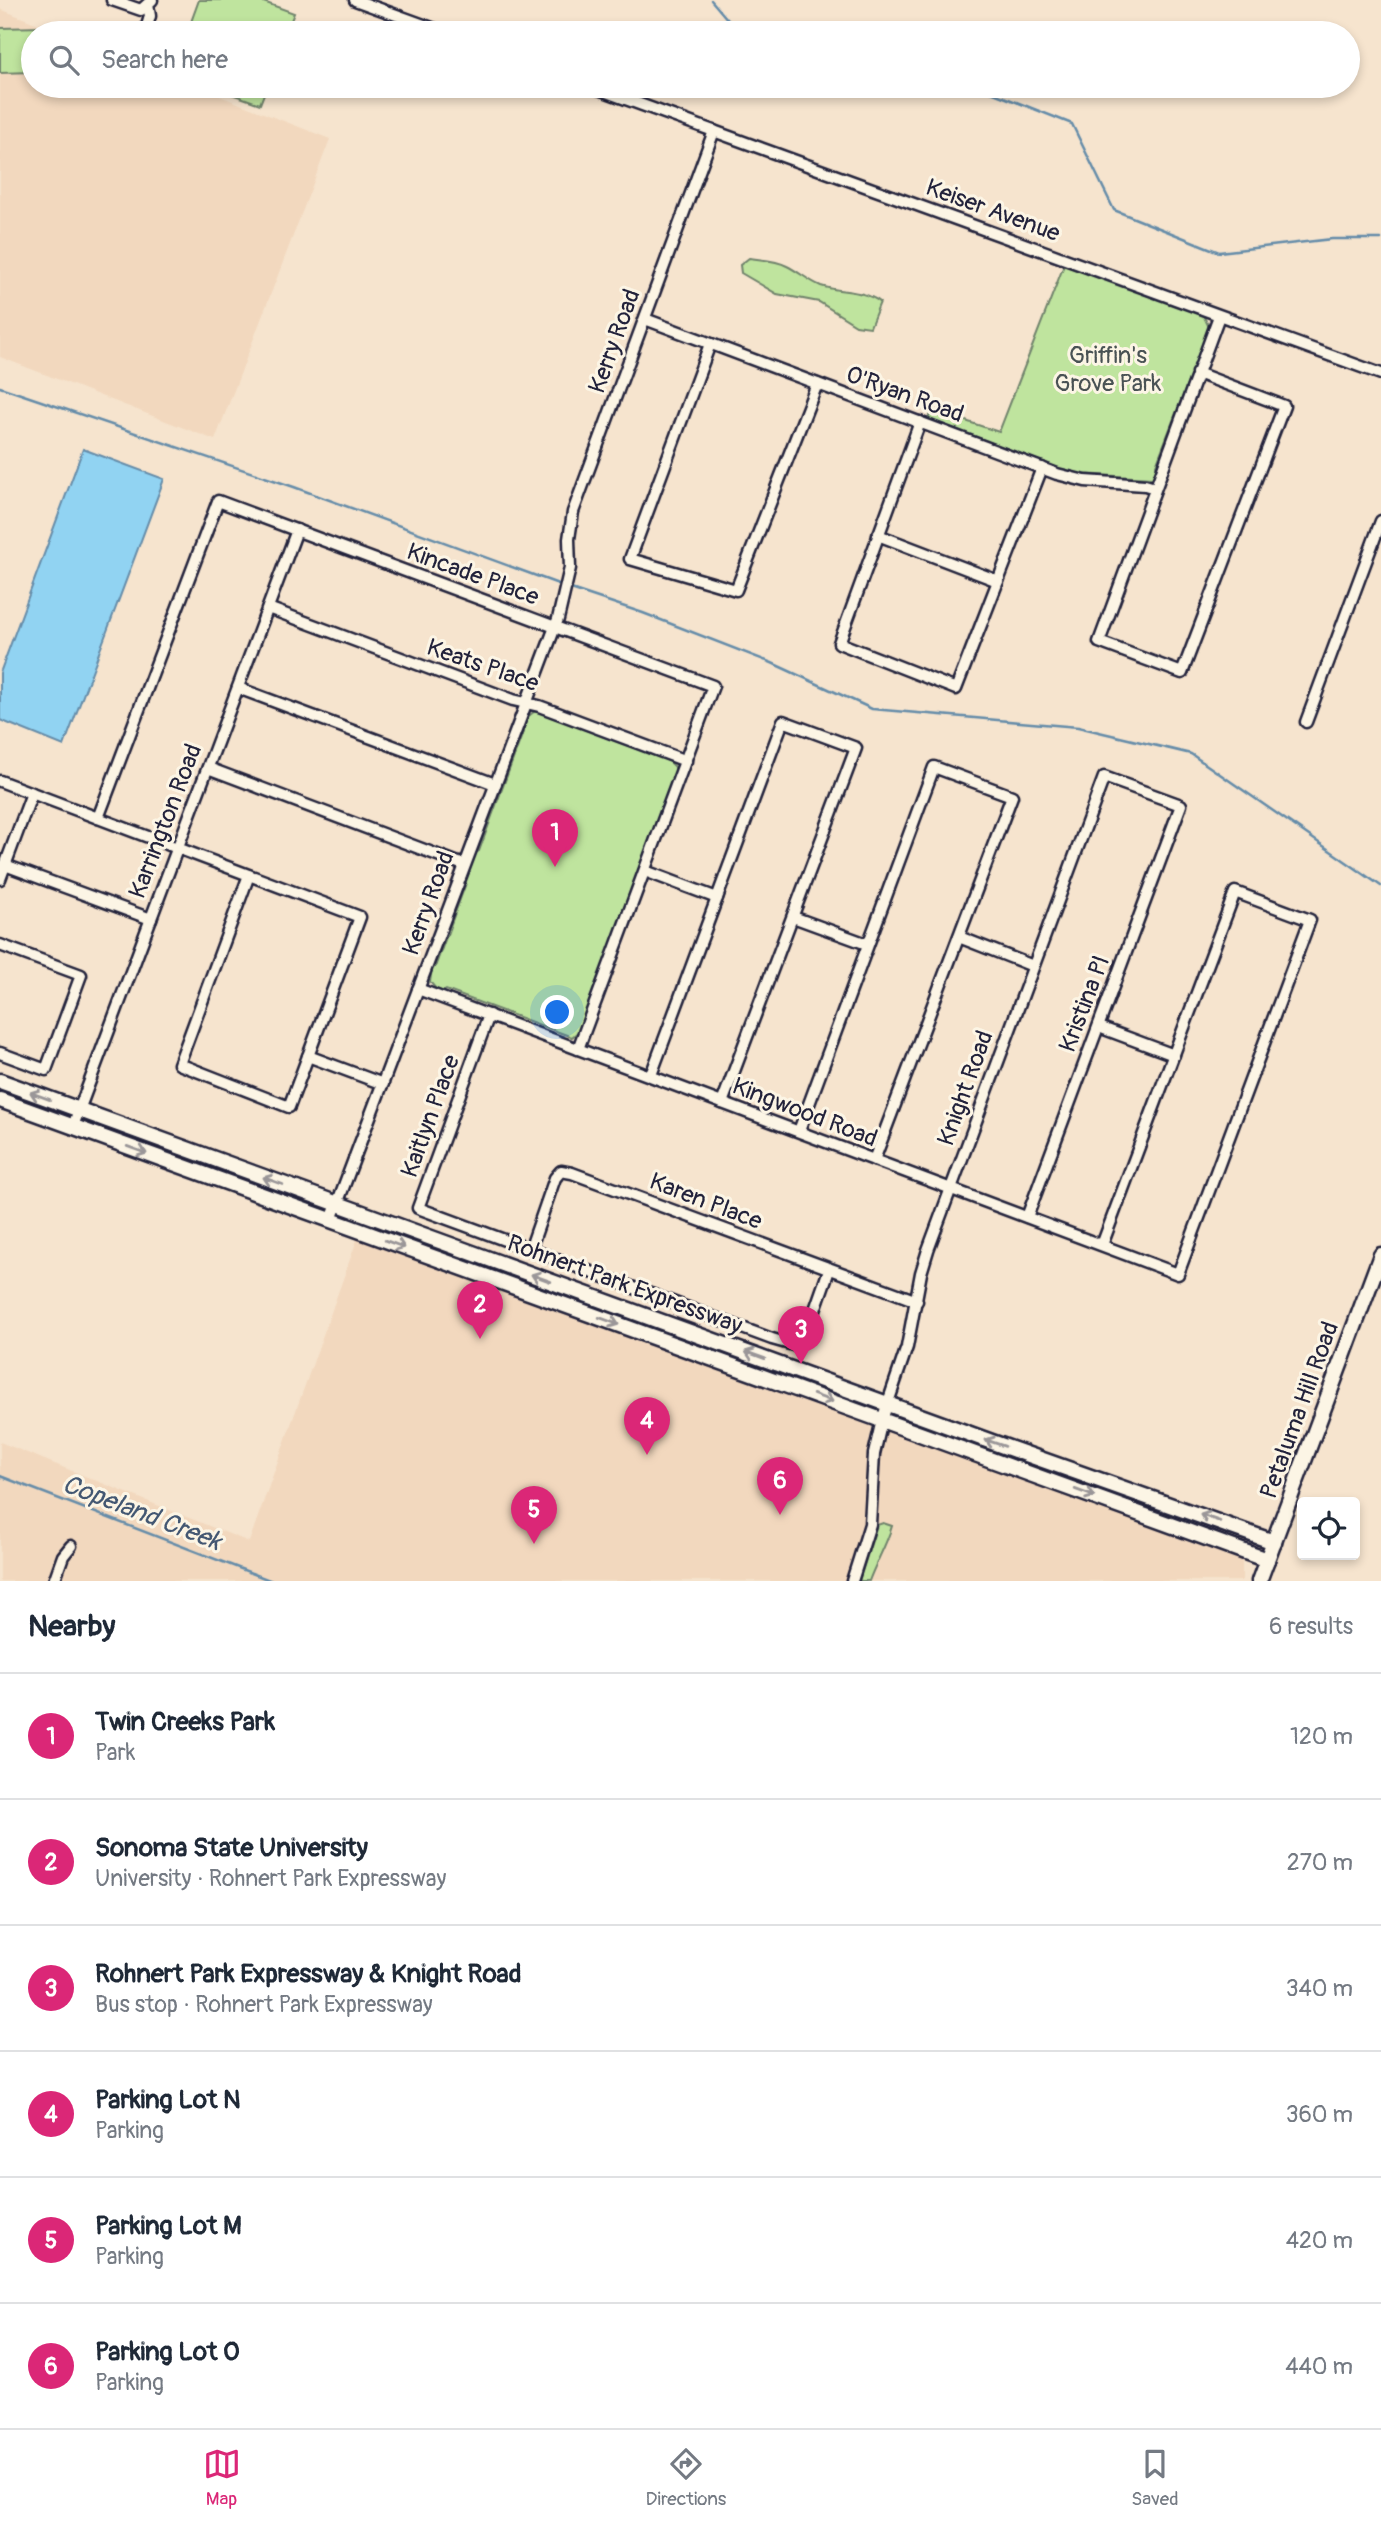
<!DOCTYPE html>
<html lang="en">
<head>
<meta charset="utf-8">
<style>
	:root { --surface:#fff; --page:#f6f6f7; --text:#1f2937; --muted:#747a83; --line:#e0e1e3; --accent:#db2777 }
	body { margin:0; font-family:Pangolin,sans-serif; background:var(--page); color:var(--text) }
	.controls { position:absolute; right:21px; bottom:21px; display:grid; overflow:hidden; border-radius:7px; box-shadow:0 4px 10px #0003 }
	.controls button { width:63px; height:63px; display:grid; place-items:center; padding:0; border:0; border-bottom:2px solid var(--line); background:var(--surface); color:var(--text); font:35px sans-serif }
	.you { position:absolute; left:558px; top:1013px; width:24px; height:24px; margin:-18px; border:5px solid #fff; border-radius:50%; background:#1a73e8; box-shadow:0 0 0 10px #1a73e833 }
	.badge { display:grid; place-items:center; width:46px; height:46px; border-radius:50%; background:var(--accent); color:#fff; font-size:23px; font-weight:700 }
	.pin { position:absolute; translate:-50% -58px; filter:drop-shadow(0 2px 4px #0008) }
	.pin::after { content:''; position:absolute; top:37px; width:24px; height:21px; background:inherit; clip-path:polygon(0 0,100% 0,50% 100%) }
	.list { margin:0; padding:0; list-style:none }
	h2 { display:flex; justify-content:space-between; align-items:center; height:91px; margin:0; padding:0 28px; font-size:30px }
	h2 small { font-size:23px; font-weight:400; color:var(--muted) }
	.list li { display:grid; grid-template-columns:46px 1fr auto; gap:21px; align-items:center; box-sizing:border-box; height:126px; padding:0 28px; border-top:2px solid var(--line) }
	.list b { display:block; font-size:26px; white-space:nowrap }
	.list p { margin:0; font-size:23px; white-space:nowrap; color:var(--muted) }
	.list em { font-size:23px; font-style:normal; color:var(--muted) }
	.icon { flex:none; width:38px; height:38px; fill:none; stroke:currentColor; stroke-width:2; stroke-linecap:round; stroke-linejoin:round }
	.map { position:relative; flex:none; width:1381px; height:1581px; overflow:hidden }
	.search { position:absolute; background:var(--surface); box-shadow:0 4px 10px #0003; left:21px; right:21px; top:21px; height:77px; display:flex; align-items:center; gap:18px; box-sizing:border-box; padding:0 24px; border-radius:38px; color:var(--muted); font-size:26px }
	.sheet { height:847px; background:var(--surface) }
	nav { display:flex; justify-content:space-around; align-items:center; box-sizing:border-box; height:98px; border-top:2px solid var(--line); background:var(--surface); font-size:19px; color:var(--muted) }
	nav a { display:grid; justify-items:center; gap:4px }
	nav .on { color:var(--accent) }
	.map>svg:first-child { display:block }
</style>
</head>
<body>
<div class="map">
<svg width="1381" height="1581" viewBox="0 0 1381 1581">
	<rect width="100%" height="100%" fill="#f6e4ce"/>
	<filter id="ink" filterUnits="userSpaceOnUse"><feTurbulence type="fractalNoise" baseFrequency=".0143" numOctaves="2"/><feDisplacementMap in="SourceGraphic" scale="14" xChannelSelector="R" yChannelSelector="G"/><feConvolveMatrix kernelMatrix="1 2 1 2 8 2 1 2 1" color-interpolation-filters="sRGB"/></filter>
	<g filter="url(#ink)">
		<g fill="#f2d8be">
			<polygon points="0,9 61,33 33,33 33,86 194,86 330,139 215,440 0,357"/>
			<polygon points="358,1237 1242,1560 1242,1581 0,1581 0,1442 249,1542"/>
		</g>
		<g fill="#bfe49e" stroke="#70836c" stroke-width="2">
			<polygon points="199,0 258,0 294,13 286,33 187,33"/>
			<polygon points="42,27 42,33 33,33 33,72 0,73 0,28"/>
			<polygon points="209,86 267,86 260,104"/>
			<path d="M749,258C762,260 776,260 787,266C799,272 809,281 821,286C841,293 862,289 880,302L870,327L856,325L819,302L777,294L741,273L740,265Z"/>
			<polygon points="1064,265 1203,315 1209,327 1156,465 1157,471 1152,478 1080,474 1066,471 928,419 932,410 999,432"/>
			<polygon points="535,711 544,712 546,715 669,761 675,767 675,774 579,1031 572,1037 446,990 443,992 436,989 430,982 432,968 435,967 466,883 465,881 475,853 479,851 525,727 524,724 526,718"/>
			<path d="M883,1523L892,1526C887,1544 876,1562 869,1581H859L877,1525Z"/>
		</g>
		<polygon fill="#91d3f2" stroke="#658ca9" stroke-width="2" points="83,449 164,479 64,746 0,720 0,673"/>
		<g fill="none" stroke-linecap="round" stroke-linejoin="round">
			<g stroke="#658ca9" stroke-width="2.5">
				<polyline points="711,0 739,33"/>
				<polyline points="976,86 1072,124 1114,210 1219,252 1332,239 1381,239"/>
				<polyline points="0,387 294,487 561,585"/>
				<polyline points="568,588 643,613 772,663 872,709 1078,727 1191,754 1381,886"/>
				<polyline points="0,1476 272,1581"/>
			</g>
			<defs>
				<g id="minor">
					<polyline points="112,0 141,10 152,0"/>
					<polyline points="355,0 446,33"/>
					<polyline points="145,33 150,16 148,5"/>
					<polyline points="590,86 1381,374"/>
					<polyline points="645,319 1057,474 1085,481 1145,485 1155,488"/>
					<polyline points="710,344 630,559 736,590 817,384"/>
					<polyline points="1197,373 1284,406 1182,673 1099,642 1219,316"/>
					<polyline points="920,422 839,643 956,689 1042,468"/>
					<polyline points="878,535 998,581"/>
					<polyline points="268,608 513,700 539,706 686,761"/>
					<polyline points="238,688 495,784"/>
					<polyline points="1306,722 1381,521"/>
					<polyline points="208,768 464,865"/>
					<polyline points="0,781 360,917 289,1107 179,1064 249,875"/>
					<polyline points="98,818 218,501 713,686 578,1049"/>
					<polyline points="5,865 151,919"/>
					<polyline points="645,871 717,898"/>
					<polyline points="0,879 32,793"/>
					<polyline points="793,917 867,944"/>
					<polyline points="959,937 1033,966"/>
					<polyline points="0,945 81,975 46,1070 0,1053"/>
					<polyline points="418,989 1178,1274 1310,920 1235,892 1102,1245"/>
					<polyline points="489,1015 418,1208 772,1339 797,1346 805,1338 829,1270"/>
					<polyline points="1099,1027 1174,1055"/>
					<polyline points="308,1056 383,1084"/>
					<polyline points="651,1075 783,721 856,748 722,1103"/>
					<polyline points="73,1126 297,530"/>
					<polyline points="799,1131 934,767 1012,796 874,1160"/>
					<polyline points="331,1220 558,619 570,568 569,539 573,512 714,131"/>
					<polyline points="530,1250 555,1178 561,1171 572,1173 917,1301"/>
					<polyline points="54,1581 63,1556 71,1546"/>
					<polyline points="852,1581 870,1524 874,1454 882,1420 907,1347 921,1273 928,1250 1104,777 1181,805 1027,1217"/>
				</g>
				<g id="secondary">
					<polyline points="0,1081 992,1442 1274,1542"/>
					<polyline points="0,1100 1267,1560"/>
					<polyline points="1259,1581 1381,1255"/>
				</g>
			</defs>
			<use href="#minor" stroke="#22223b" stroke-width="15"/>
			<use href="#secondary" stroke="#22223b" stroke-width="19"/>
			<use href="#minor" stroke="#fcf5e5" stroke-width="10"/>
			<use href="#secondary" stroke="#fcf5e5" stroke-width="14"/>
		</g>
		<defs><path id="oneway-shaft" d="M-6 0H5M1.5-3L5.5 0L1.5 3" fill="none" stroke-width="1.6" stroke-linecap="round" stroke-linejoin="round" transform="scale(1.75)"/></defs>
		<g stroke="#9a9698">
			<use href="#oneway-shaft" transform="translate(40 1096) rotate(-160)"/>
			<use href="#oneway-shaft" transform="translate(137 1150) rotate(20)"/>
			<use href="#oneway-shaft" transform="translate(273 1181) rotate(-160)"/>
			<use href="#oneway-shaft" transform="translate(395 1244) rotate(20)"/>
			<use href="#oneway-shaft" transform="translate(541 1278) rotate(-160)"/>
			<use href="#oneway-shaft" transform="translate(609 1321) rotate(20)"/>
			<use href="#oneway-shaft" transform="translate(755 1355) rotate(-160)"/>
			<use href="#oneway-shaft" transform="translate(823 1398) rotate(20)"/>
			<use href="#oneway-shaft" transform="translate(995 1443) rotate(-161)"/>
			<use href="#oneway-shaft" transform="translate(1085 1493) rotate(20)"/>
			<use href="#oneway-shaft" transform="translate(1210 1518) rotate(-161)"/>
		</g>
	</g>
	<g text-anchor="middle" stroke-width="6" stroke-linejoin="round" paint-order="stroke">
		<g font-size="24" fill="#22223b" stroke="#fcf5e5">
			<text transform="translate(993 210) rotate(20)" y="8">Keiser Avenue</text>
			<text transform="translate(614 341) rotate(-70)" y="8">Kerry Road</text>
			<text transform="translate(905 394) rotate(20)" y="8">O'Ryan Road</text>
			<text transform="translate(473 574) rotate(20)" y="8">Kincade Place</text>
			<text transform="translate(483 665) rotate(19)" y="8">Keats Place</text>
			<text transform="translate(165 821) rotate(-69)" y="8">Karrington Road</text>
			<text transform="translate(428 903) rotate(-70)" y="8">Kerry Road</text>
			<text transform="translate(1084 1004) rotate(-69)" y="8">Kristina Pl</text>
			<text transform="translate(965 1088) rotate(-70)" y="8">Knight Road</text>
			<text transform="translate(805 1112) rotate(21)" y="8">Kingwood Road</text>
			<text transform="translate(430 1116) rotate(-70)" y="8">Kaitlyn Place</text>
			<text transform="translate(706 1201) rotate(21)" y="8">Karen Place</text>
			<text transform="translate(625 1284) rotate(20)" y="8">Rohnert Park Expressway</text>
			<text transform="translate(1299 1410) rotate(-70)" y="8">Petaluma Hill Road</text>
		</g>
		<g font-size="24" fill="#495254" stroke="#fcf5e5">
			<text x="1108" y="363">Griffin's<tspan x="1108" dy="28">Grove Park</tspan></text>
		</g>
		<g font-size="26" font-style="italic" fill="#435772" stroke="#fcf5e5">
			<text transform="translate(142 1512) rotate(21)" y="9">Copeland Creek</text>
		</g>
	</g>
</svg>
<div class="controls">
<button><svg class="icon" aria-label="locate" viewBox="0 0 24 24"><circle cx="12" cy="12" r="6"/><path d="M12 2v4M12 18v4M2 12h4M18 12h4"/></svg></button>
</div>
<div class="you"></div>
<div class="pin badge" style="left:555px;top:867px">1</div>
<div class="pin badge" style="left:480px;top:1339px">2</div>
<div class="pin badge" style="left:801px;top:1364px">3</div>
<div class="pin badge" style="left:647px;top:1455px">4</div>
<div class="pin badge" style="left:534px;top:1544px">5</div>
<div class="pin badge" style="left:780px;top:1515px">6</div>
<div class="search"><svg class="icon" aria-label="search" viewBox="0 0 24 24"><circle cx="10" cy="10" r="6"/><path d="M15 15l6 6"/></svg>Search here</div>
</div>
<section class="sheet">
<h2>Nearby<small>6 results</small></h2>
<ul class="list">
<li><span class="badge">1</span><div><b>Twin Creeks Park</b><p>Park</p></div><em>120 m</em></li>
<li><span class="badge">2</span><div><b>Sonoma State University</b><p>University · Rohnert Park Expressway</p></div><em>270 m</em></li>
<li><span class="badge">3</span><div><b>Rohnert Park Expressway &amp; Knight Road</b><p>Bus stop · Rohnert Park Expressway</p></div><em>340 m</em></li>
<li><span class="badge">4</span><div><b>Parking Lot N</b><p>Parking</p></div><em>360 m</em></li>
<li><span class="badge">5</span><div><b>Parking Lot M</b><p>Parking</p></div><em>420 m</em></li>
<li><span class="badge">6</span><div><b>Parking Lot O</b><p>Parking</p></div><em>440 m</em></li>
</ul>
</section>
<nav>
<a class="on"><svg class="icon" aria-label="map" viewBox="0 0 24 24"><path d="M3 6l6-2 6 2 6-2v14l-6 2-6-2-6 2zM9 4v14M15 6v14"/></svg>Map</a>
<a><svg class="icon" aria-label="directions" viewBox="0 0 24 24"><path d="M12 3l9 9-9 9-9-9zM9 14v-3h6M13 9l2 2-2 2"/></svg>Directions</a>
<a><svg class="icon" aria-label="saved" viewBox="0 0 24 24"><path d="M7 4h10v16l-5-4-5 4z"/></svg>Saved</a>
</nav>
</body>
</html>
